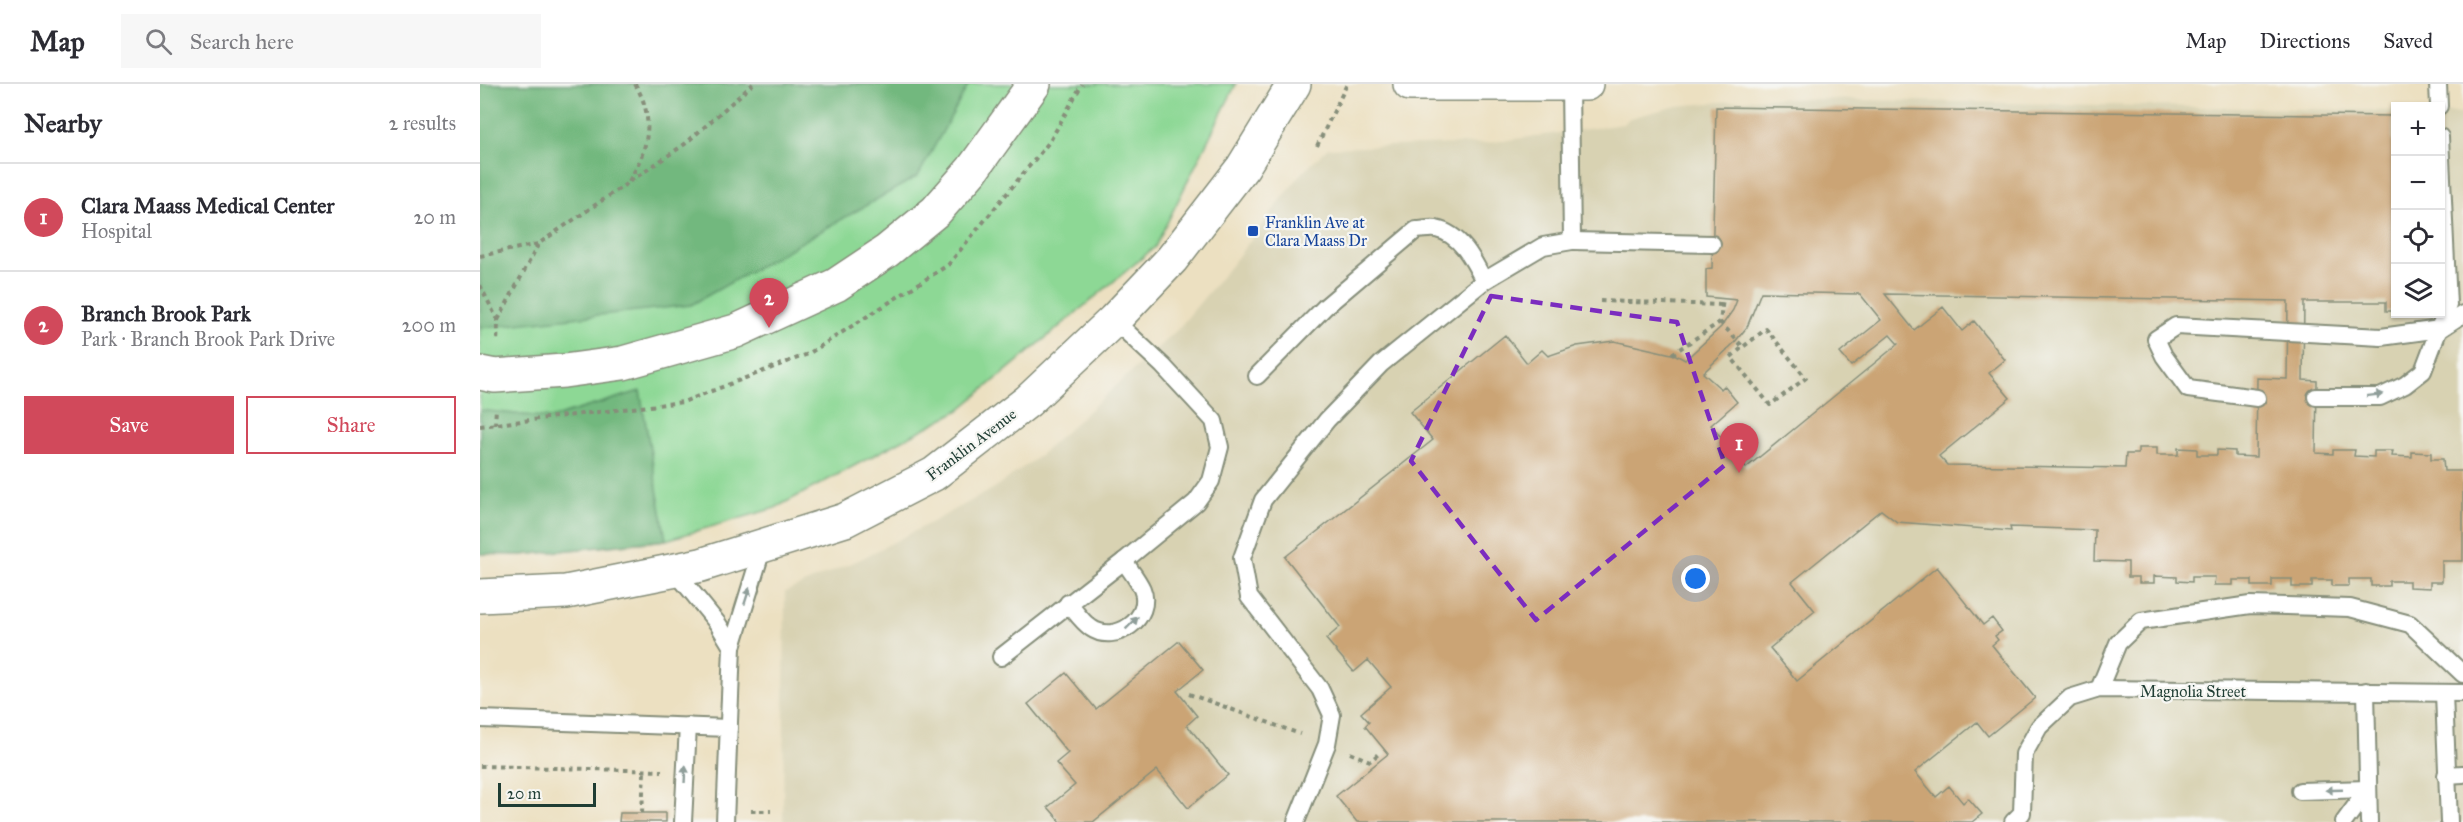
<!DOCTYPE html>
<html lang="en">
<head>
<meta charset="utf-8">
<style>
	:root { --surface:#fff; --page:#f7f7f7; --text:#2b2b33; --muted:#7c7c81; --line:#e1e1e2; --accent:#d1495b }
	body { margin:0; font-family:"IM FELL Great Primer",serif; background:var(--page); color:var(--text) }
	.controls { position:absolute; right:18px; top:18px; display:grid; overflow:hidden; border-radius:0px; box-shadow:0 2px 4px #0004 }
	.controls button { width:54px; height:54px; display:grid; place-items:center; padding:0; border:0; border-bottom:2px solid var(--line); background:var(--surface); color:var(--text); font:30px sans-serif }
	.scale { position:absolute; left:18px; bottom:15px; width:98px; box-sizing:border-box; padding-left:6px; border:3px solid #1f3d34; border-top:0; font-size:16px; line-height:21px; white-space:nowrap; color:#1f3d34; -webkit-text-stroke:4px #f6f6f2; paint-order:stroke }
	.you { position:absolute; left:1216px; top:495px; width:21px; height:21px; margin:-15px; border:4px solid #fff; border-radius:50%; background:#1a73e8; box-shadow:0 0 0 9px #1a73e833 }
	.badge { display:grid; place-items:center; width:39px; height:39px; border-radius:50%; background:var(--accent); color:#fff; font-size:20px; font-weight:700 }
	.pin { position:absolute; translate:-50% -50px; filter:drop-shadow(0 2px 3px #0008) }
	.pin::after { content:''; position:absolute; top:32px; width:21px; height:18px; background:inherit; clip-path:polygon(0 0,100% 0,50% 100%) }
	.list { margin:0; padding:0; list-style:none }
	h2 { display:flex; justify-content:space-between; align-items:center; height:78px; margin:0; padding:0 24px; font-size:26px }
	h2 small { font-size:20px; font-weight:400; color:var(--muted) }
	.list li { display:grid; grid-template-columns:39px 1fr auto; gap:18px; align-items:center; box-sizing:border-box; height:108px; padding:0 24px; border-top:2px solid var(--line) }
	.list b { display:block; font-size:22px; white-space:nowrap }
	.list p { margin:0; font-size:20px; white-space:nowrap; color:var(--muted) }
	.list em { font-size:20px; font-style:normal; color:var(--muted) }
	.actions { display:flex; gap:12px; padding:18px 24px }
	.actions a { flex:1; padding:14px 0; border:2px solid var(--accent); border-radius:0px; text-align:center; font-size:21px; color:var(--accent) }
	.actions .main { background:var(--accent); color:#fff }
	.icon { flex:none; width:33px; height:33px; fill:none; stroke:currentColor; stroke-width:2; stroke-linecap:round; stroke-linejoin:round }
	.map { position:relative; flex:none; width:1983px; height:738px; overflow:hidden }
	header { display:flex; align-items:center; gap:36px; box-sizing:border-box; height:84px; padding:0 30px; background:var(--surface); border-bottom:2px solid var(--line) }
	header strong { font-size:28px }
	nav { display:flex; gap:33px; margin-inline-start:auto; font-size:21px }
	.search { width:420px; height:54px; background:var(--page); display:flex; align-items:center; gap:15px; box-sizing:border-box; padding:0 21px; border-radius:0px; color:var(--muted); font-size:22px }
	main { display:flex }
	aside { flex:1; background:var(--surface) }
	.map>svg:first-child { display:block }
</style>
</head>
<body>
<header>
<strong>Map</strong>
<div class="search"><svg class="icon" aria-label="search" viewBox="0 0 24 24"><circle cx="10" cy="10" r="6"/><path d="M15 15l6 6"/></svg>Search here</div>
<nav><a>Map</a><a>Directions</a><a>Saved</a></nav>
</header>
<main>
<aside>
<h2>Nearby<small>2 results</small></h2>
<ul class="list">
<li><span class="badge">1</span><div><b>Clara Maass Medical Center</b><p>Hospital</p></div><em>20 m</em></li>
<li><span class="badge">2</span><div><b>Branch Brook Park</b><p>Park · Branch Brook Park Drive</p></div><em>200 m</em></li>
</ul>
<div class="actions"><a class="main">Save</a><a>Share</a></div>
</aside>
<div class="map">
<svg width="1983" height="738" viewBox="0 0 1983 738">
	<rect width="100%" height="100%" fill="#f6f6f2"/>
	<filter id="ink" filterUnits="userSpaceOnUse"><feTurbulence type="fractalNoise" baseFrequency=".0167" numOctaves="2"/><feDisplacementMap in="SourceGraphic" scale="12" xChannelSelector="R" yChannelSelector="G"/><feConvolveMatrix kernelMatrix="1 2 1 2 8 2 1 2 1" color-interpolation-filters="sRGB"/></filter>
	<filter id="wash" filterUnits="userSpaceOnUse"><feTurbulence type="fractalNoise" baseFrequency=".008" numOctaves="4" result="noise"/><feDisplacementMap in="SourceGraphic" scale="24" xChannelSelector="R" yChannelSelector="G"/><feGaussianBlur stdDeviation="1.35" result="paint"/><feColorMatrix in="noise" values="0 0 0 0 0 0 0 0 0 0 0 0 0 0 0 0 0 1.4 0 .05"/><feComposite in="paint" operator="in"/></filter>
	<g filter="url(#wash)">
		<rect width="100%" height="100%" fill="#ece0c1"/>
		<polygon fill="#d8d2b2" points="1286,14 1915,27 1916,230 1960,230 1961,28 1983,29 1983,738 303,738 305,508 383,474 454,437 513,405 558,373 697,246 753,179 821,90 848,64 1007,59 1143,40 1150,34 1197,22"/>
		<polygon fill="#8dd895" stroke="#568a64" stroke-width="1.5" points="0,0 756,0 675,163 479,326 295,424 186,456 41,471 0,470"/>
		<g fill="#72b87e" stroke="#487a59" stroke-width="1.5">
			<polygon points="0,0 489,0 438,92 211,221 0,244"/>
			<polygon points="160,307 186,456 41,471 0,470 0,326 71,334"/>
		</g>
		<g id="blocks">
			<g fill="#cba475" fill-rule="evenodd">
				<path d="M1236,23L1913,32L1912,58H1916V227H1906V218H1824L1823,296L1837,297L1836,369L1853,370V366H1875L1874,372L1894,373V367H1913L1912,372L1932,373V368L1951,369V375H1963L1964,387H1983V477H1962V498H1950V504L1929,503V497H1909V502H1891V495H1869V502H1852V496H1832V503H1812V495H1792V502H1772V496H1753V501H1734L1735,493H1712V498L1697,497V493L1674,492V499H1659V493H1648V478L1614,477L1615,446L1530,443L1531,447L1417,438L1401,426L1312,498L1335,527L1290,564L1317,597L1457,483L1503,541L1512,534L1522,547L1515,552L1518,556L1512,561L1555,614L1508,652L1497,638L1435,688L1456,713L1469,702L1483,719L1488,714L1502,730L1492,738H877L856,712L908,670L885,642L889,638L881,629L911,603L888,576L874,588L846,555L860,543L805,473L953,356L930,328L1025,251L1047,279L1062,266L1068,272L1097,262L1134,257L1196,271L1205,276L1241,243L1253,226L1257,216L1226,213V185L1232,184ZM1281,208L1380,210L1401,236L1360,269L1371,282L1410,251L1418,260L1266,384L1231,341L1257,318L1244,302L1241,305L1223,289L1254,259L1267,243ZM1405,210L1808,217L1807,295L1777,294L1776,373L1755,372V367L1737,366V371H1717V365L1698,364V371H1677V364H1658V370H1646L1645,384L1467,381L1459,372L1530,314L1509,289L1525,276L1494,237L1482,247L1463,223L1434,246Z"/>
				<polygon points="699,557 723,586 697,607 717,632 707,641 748,691 708,724 677,686 613,738 581,738 568,723 595,701 576,679 588,669 548,620 586,589 616,625"/>
				<polygon points="140,729 186,729 186,738 139,738"/>
			</g>
		</g>
	</g>
	<g filter="url(#ink)">
		<use href="#blocks" fill-opacity="0" stroke="#868e7a" stroke-width="1.5"/>
		<g fill="none" stroke-linecap="round" stroke-linejoin="round">
			<defs>
				<g id="lane">
					<polyline points="1958,0 1959,22"/>
					<polyline points="1092,157 1232,160"/>
					<path d="M777,292L845,223L936,146C942,146 950,144 956,145C981,150 994,177 1004,197"/>
					<polyline points="1836,313 1900,313 1925,301 1943,287 1968,221 1960,53"/>
					<polyline points="1777,314 1708,305 1684,272 1676,255 1696,242 1901,253 1960,245 1983,230"/>
					<polyline points="194,486 238,540 252,563"/>
					<path d="M588,519C595,527 602,538 611,544C635,561 674,534 662,505C658,496 650,486 644,477"/>
					<polyline points="521,573 644,477 716,418 731,397 740,363 734,337 683,282 634,236"/>
					<polyline points="1619,605 1638,559 1661,537 1770,521 1870,524 1930,540 1983,590"/>
					<polyline points="1886,607 1889,738"/>
					<polyline points="1964,609 1969,738"/>
					<polyline points="0,635 249,644"/>
					<polyline points="1966,691 1983,690"/>
					<polyline points="1820,707 1888,705"/>
					<polyline points="203,738 208,642"/>
					<polyline points="245,738 252,563 283,462"/>
					<polyline points="816,738 847,660 852,631 840,605 769,513 762,474 783,416 847,336 901,280 1004,197 1063,162 1092,157 1090,1"/>
					<polyline points="1533,738 1542,729 1544,670 1559,643 1590,614 1619,605 1983,609"/>
					<polyline points="1864,738 1888,705"/>
				</g>
				<g id="street">
					<polyline points="930,0 1106,0"/>
					<polyline points="0,289 15,292 84,287 143,279 256,247 356,201 407,167 456,127 492,86 554,0"/>
				</g>
				<polyline id="secondary" points="0,512 86,508 221,481 365,436 454,390 548,317 634,236 692,175 763,83 814,0"/>
			</defs>
			<use href="#lane" stroke="#868e7a" stroke-width="20"/>
			<use href="#street" stroke="#868e7a" stroke-width="36"/>
			<use href="#secondary" stroke="#868e7a" stroke-width="36"/>
			<g stroke="#868e7a" stroke-width="4" stroke-dasharray="4.5 4.5" stroke-linecap="butt">
				<polyline points="837,62 867,0"/>
				<path d="M149,97C168,65 176,35 155,0"/>
				<polyline points="0,172 58,160 205,60 273,0"/>
				<polyline points="0,201 18,237 17,259"/>
				<polyline points="1120,217 1242,221"/>
				<polyline points="18,236 58,161"/>
				<polyline points="1240,238 1263,263 1251,273 1290,321 1326,294 1286,245 1263,263"/>
				<polyline points="1192,270 1240,238 1243,215"/>
				<polyline points="15,341 16,324"/>
				<polyline points="0,342 203,318 328,270 468,181 570,57 602,0"/>
				<polyline points="709,610 820,650"/>
				<polyline points="870,669 890,677 901,668"/>
				<polyline points="0,682 182,687"/>
				<polyline points="271,727 291,727"/>
				<polyline points="162,729 164,687"/>
			</g>
			<use href="#lane" stroke="#fff" stroke-width="16"/>
			<use href="#street" stroke="#fff" stroke-width="33"/>
			<use href="#secondary" stroke="#fff" stroke-width="33"/>
		</g>
		<defs><path id="oneway-solid" d="M-6-.8H1V-3.2L6.5 0L1 3.2V.8H-6Z" transform="scale(1.5)"/></defs>
		<g fill="#8f9e9a">
			<use href="#oneway-solid" transform="translate(1895 311) rotate(-7)"/>
			<use href="#oneway-solid" transform="translate(267 512) rotate(-72)"/>
			<use href="#oneway-solid" transform="translate(652 539) rotate(-45)"/>
			<use href="#oneway-solid" transform="translate(205 690) rotate(-87)"/>
			<use href="#oneway-solid" transform="translate(1854 706) rotate(178)"/>
		</g>
	</g>
	<path fill="none" stroke="#7b2cbf" stroke-width="4.5" stroke-dasharray="12 8" stroke-linejoin="round" d="M1011,212L1197,238L1245,381L1056,536L931,377Z"/>
	<rect fill="#1a4fb4" stroke="#f6f6f2" stroke-width="2" x="767" y="141" width="12" height="12" rx="3"/>
	<g text-anchor="middle" stroke-width="4.5" stroke-linejoin="round" paint-order="stroke">
		<g font-size="16" fill="#164399" stroke="#f6f6f2" text-anchor="start">
			<text x="785" y="144">Franklin Ave at<tspan x="785" dy="18">Clara Maass Dr</tspan></text>
		</g>
		<g font-size="16" fill="#1f3d34" stroke="#f6f6f2">
			<text transform="translate(491 360) rotate(-37)" y="6">Franklin Avenue</text>
			<text x="1713" y="613">Magnolia Street</text>
		</g>
	</g>
</svg>
<div class="controls">
<button>+</button>
<button>−</button>
<button><svg class="icon" aria-label="locate" viewBox="0 0 24 24"><circle cx="12" cy="12" r="6"/><path d="M12 2v4M12 18v4M2 12h4M18 12h4"/></svg></button>
<button><svg class="icon" aria-label="layers" viewBox="0 0 24 24"><path d="M12 4l9 5-9 5-9-5zM3 14l9 5 9-5"/></svg></button>
</div>
<div class="scale">20 m</div>
<div class="you"></div>
<div class="pin badge" style="left:1259px;top:389px">1</div>
<div class="pin badge" style="left:289px;top:244px">2</div>
</div>
</main>
</body>
</html>
